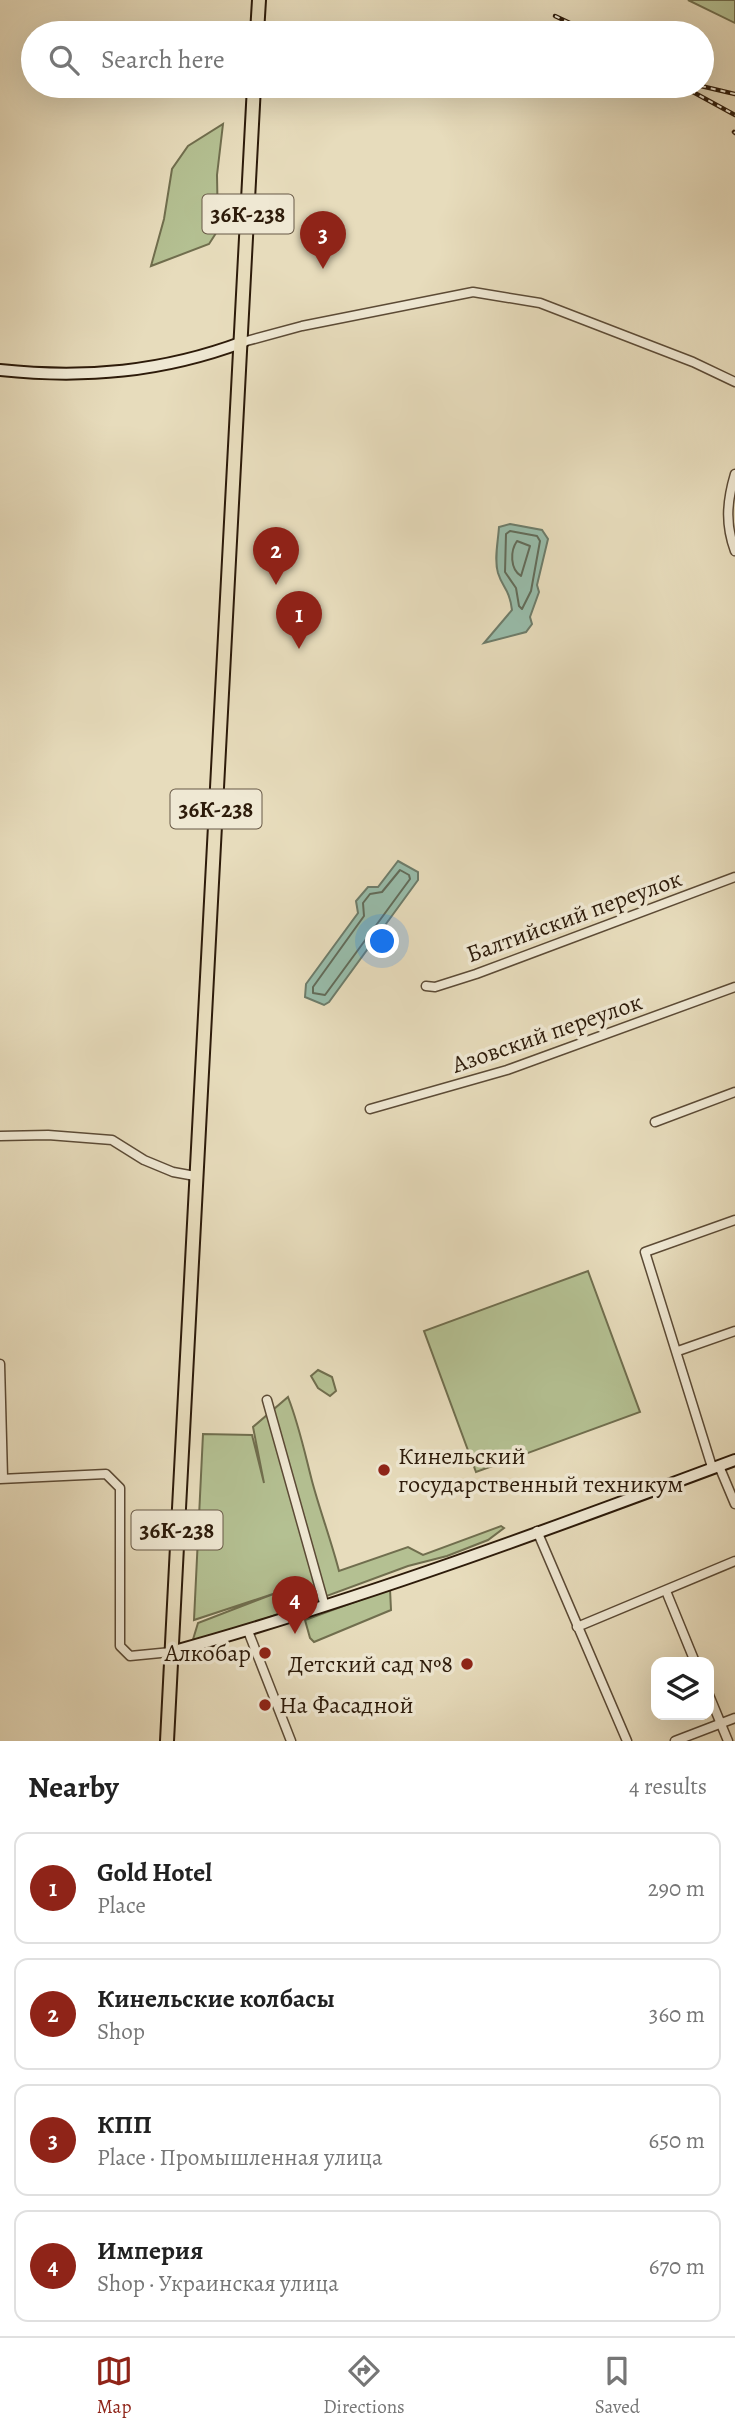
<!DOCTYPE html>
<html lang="en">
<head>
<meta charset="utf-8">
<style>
	:root { --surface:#fff; --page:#f6f6f6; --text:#222; --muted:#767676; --line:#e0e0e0; --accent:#8f2418 }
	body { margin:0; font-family:Alegreya,serif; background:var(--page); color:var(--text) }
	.controls { position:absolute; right:21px; bottom:21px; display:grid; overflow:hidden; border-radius:14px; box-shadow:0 7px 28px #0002 }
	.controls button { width:63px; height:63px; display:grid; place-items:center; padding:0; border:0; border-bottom:2px solid var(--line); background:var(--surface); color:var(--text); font:35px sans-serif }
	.you { position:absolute; left:383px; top:942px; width:24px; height:24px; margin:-18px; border:5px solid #fff; border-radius:50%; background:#1a73e8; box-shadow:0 0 0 10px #1a73e833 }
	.badge { display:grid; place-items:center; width:46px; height:46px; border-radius:50%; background:var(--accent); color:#fff; font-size:23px; font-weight:700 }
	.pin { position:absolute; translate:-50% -58px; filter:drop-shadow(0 2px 4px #0008) }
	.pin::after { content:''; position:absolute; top:37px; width:24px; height:21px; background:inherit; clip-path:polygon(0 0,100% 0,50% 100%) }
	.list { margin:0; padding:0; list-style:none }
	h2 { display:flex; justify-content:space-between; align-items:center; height:91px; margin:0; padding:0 28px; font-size:30px }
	h2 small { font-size:23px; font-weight:400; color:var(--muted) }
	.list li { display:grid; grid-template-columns:46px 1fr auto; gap:21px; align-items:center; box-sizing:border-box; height:112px; margin:0 14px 14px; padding:0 14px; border:2px solid var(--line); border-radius:14px }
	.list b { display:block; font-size:26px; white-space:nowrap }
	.list p { margin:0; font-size:23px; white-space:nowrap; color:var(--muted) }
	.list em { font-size:23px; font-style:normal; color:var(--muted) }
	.icon { flex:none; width:38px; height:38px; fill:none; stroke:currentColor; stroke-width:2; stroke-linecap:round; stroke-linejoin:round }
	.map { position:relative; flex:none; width:735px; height:1741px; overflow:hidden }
	.search { position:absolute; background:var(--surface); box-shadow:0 7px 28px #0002; left:21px; right:21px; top:21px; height:77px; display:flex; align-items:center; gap:18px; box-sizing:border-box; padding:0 24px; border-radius:38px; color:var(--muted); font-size:26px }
	.sheet { height:595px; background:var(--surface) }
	nav { display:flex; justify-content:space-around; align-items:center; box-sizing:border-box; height:98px; border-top:2px solid var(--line); background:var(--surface); font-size:19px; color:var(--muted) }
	nav a { display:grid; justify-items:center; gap:4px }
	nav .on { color:var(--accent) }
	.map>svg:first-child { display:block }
</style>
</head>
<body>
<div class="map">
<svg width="735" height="1741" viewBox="0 0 735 1741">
	<rect width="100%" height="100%" fill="#e7dcbc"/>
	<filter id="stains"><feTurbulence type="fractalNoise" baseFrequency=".00286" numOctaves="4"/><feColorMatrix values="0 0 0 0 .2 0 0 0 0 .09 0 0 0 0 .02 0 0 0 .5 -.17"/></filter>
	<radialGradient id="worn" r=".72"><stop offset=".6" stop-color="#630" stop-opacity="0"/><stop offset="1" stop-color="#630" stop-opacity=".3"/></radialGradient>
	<g fill="#b4c092" stroke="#706e4e" stroke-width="2">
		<polygon points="688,0 735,0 735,23"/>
		<polygon points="223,124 217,175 218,230 209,244 151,266 164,219 172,169 188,146"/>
		<polygon points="588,1271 640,1412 476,1472 424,1331"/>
		<polygon points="318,1370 332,1377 336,1391 330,1396 318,1388 311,1376"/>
		<path d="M288,1397C299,1425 305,1454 312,1481C320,1511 331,1540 339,1571L408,1547L423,1555L501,1526L504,1528L488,1540L447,1556L408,1566L191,1646L198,1623L276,1593L194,1620L203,1434L252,1435L264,1483L253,1427Z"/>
		<polygon points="390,1589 391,1610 314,1642 310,1638 305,1620"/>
	</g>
	<g fill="#98bcaa" stroke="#6d7c6a" stroke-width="2">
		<path d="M510,524L542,530L548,539L537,585L539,592L530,617L532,624L526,632L484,643L512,610C509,588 503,589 498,573C494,559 498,542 499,527Z"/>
		<polygon points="398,861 418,872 418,880 329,1002 324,1005 305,997 306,984 358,913 356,901 368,887 378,887"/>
	</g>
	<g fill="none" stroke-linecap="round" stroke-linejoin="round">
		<g stroke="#626c5a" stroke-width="2">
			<polygon points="510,531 537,536 540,541 531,591 522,609 519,606 516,588 505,572 506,534"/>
			<path d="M517,541L530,546L521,576C510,569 510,551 517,541Z"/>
			<polygon points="400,870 409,875 410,879 325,995 313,993 313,987 364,916 363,903 370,894 382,892"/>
		</g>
		<defs>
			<g id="street">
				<polyline points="243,342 302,326 473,292 540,303 693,362 735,382"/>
				<path d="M735,474C727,501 725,524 735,551"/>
				<polyline points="426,986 435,987 476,974 735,877"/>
				<polyline points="370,1109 507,1070 735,987"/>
				<polyline points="655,1122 735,1092"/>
				<polyline points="0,1136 48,1135 112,1140 144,1160 173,1172 195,1176"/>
				<polyline points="678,1351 735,1331"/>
				<polyline points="0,1364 3,1478"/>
				<polyline points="267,1400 324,1603"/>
				<polyline points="719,1466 735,1504"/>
				<polyline points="712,1467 645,1252 735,1220"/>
				<polyline points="0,1479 106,1474 120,1488 120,1646 130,1656 171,1652"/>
				<polyline points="537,1531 627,1741"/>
				<polyline points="666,1591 695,1662"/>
				<polyline points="577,1627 735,1561"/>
				<polyline points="248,1631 291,1741"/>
				<polyline points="709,1695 728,1741"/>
				<polyline points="675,1741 735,1718"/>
			</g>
			<g id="secondary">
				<path d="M0,370C84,379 163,372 243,342"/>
				<path d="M171,1652C362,1599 550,1529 735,1460"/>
			</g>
			<g id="primary">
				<polyline points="257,33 259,0"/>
				<path d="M167,1741C195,1189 226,637 254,86"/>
			</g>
		</defs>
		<use href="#street" stroke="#5c4b36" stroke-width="11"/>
		<use href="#secondary" stroke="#2d1b0a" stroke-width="14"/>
		<use href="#primary" stroke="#2d1b0a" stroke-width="16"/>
		<use href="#street" stroke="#efe8d3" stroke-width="8"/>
		<use href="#secondary" stroke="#efe8d3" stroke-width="10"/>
		<use href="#primary" stroke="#e7dcbc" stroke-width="12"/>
		<defs>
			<g id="rail">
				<polyline points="555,16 591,33"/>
				<polyline points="682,86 735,115"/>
				<polyline points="701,86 735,94"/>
				<polyline points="734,132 735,133"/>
			</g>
		</defs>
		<use href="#rail" stroke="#2d1b0a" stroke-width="4.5"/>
		<use href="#rail" stroke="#efe8d3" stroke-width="2" stroke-dasharray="5" stroke-linecap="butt"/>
	</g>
	<g fill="#8f2418" stroke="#efe8d3" stroke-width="2.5">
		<circle cx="384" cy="1470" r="7"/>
		<circle cx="265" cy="1653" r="7"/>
		<circle cx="467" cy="1664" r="7"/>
		<circle cx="265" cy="1705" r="7"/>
	</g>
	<g text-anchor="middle" stroke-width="7" stroke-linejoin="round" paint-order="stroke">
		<g fill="#efe8d3" stroke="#675846" stroke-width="2">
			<rect x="202.5" y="194.5" width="91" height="39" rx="5"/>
			<rect x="170.5" y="789.5" width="91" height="39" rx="5"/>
			<rect x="131.5" y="1510.5" width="91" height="39" rx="5"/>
		</g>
		<g font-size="23" font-weight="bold" fill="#2d1b0a">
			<text x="248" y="222">36К-238</text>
			<text x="216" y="817">36К-238</text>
			<text x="177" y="1538">36К-238</text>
		</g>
		<g font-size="24" fill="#2d1b0a" stroke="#efe8d3">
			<text transform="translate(574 916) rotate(-20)" y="8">Балтийский переулок</text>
			<text transform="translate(547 1033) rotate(-19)" y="8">Азовский переулок</text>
		</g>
		<g font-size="24" fill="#2d1b0a" stroke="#efe8d3" text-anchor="start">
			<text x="398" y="1464">Кинельский<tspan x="398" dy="28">государственный техникум</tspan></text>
			<text x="251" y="1661" text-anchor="end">Алкобар</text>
			<text x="453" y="1672" text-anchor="end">Детский сад №8</text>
			<text x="279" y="1713">На Фасадной</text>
		</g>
	</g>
	<rect width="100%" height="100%" filter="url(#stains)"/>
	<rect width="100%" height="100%" fill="url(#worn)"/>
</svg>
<div class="controls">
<button><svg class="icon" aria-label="layers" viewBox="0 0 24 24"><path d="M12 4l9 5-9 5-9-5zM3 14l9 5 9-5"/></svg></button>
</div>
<div class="you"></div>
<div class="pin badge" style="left:299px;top:649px">1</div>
<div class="pin badge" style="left:276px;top:585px">2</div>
<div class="pin badge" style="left:323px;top:269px">3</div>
<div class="pin badge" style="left:295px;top:1634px">4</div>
<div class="search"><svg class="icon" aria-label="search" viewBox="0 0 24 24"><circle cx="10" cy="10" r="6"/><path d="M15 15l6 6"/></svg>Search here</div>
</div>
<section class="sheet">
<h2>Nearby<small>4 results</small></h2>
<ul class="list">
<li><span class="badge">1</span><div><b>Gold Hotel</b><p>Place</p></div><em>290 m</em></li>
<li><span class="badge">2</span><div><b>Кинельские колбасы</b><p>Shop</p></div><em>360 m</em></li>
<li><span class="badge">3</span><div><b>КПП</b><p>Place · Промышленная улица</p></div><em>650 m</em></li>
<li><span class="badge">4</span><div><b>Империя</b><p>Shop · Украинская улица</p></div><em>670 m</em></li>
</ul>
</section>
<nav>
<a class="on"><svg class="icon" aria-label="map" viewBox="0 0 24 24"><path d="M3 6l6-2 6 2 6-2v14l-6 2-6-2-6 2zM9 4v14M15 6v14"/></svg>Map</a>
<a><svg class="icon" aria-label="directions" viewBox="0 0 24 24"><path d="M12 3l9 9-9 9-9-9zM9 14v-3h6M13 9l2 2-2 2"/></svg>Directions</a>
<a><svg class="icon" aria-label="saved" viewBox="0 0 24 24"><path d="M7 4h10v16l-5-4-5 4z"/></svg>Saved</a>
</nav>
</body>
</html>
